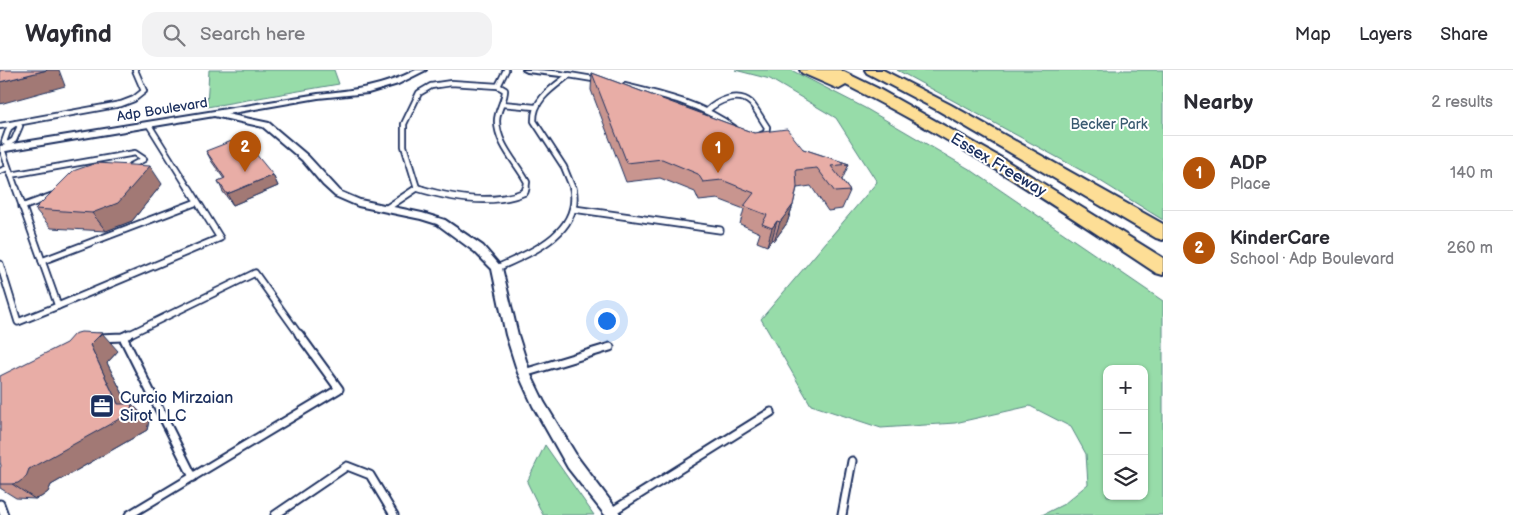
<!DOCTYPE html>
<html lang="en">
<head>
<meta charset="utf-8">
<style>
	:root { --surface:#fff; --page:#f2f2f3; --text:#2b2b33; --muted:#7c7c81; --line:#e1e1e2; --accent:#b45309 }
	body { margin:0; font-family:"Balsamiq Sans",sans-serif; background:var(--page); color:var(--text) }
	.controls { position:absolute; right:15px; bottom:15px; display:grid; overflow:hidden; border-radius:10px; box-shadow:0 1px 4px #0004 }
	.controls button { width:45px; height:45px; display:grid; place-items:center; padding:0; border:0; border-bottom:1px solid var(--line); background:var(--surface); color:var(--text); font:25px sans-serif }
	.you { position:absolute; left:606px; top:250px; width:18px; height:18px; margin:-12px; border:4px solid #fff; border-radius:50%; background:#1a73e8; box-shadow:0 0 0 8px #1a73e833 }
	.badge { display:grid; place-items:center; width:32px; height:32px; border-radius:50%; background:var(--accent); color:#fff; font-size:16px; font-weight:700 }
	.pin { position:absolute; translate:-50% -41px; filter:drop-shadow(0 1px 2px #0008) }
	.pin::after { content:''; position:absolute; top:26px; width:18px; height:15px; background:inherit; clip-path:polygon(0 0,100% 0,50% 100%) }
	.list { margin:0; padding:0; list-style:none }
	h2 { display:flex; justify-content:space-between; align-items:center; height:65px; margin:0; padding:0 20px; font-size:21px }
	h2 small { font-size:16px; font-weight:400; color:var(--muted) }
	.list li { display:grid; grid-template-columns:32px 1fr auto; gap:15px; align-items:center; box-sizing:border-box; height:75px; padding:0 20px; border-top:1px solid var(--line) }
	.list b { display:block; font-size:19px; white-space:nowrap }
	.list p { margin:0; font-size:16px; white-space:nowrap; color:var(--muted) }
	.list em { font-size:16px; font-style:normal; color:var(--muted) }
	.icon { flex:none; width:28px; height:28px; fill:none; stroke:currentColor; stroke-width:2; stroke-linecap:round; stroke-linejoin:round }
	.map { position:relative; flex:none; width:1163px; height:445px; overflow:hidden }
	header { display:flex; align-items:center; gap:30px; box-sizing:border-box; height:70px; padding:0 25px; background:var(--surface); border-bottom:1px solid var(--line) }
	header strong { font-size:24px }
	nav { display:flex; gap:28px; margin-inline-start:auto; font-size:18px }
	.search { width:350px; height:45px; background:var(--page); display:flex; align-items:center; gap:12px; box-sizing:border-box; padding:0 18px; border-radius:15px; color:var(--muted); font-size:19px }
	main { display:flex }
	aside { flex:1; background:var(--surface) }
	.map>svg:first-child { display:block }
</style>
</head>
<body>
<header>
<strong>Wayfind</strong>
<div class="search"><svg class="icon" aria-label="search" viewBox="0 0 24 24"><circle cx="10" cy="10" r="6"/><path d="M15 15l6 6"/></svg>Search here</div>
<nav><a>Map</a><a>Layers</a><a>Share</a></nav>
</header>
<main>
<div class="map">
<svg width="1163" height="445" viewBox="0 0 1163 445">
	<rect width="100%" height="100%" fill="#fff"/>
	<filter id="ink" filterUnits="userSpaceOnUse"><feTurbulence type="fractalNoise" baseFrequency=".02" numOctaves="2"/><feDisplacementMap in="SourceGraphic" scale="10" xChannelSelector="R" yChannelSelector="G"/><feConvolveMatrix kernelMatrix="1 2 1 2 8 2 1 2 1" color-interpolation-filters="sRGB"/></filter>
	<g filter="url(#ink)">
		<g fill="#97dca9" stroke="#598684" fill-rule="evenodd">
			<polygon points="209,0 334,0 339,14 207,37"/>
			<path d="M735,0H791L865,38L971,100L1163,231V445H1042L1064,434L1088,414L1086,384L1071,357L1030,336L955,353L881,358L811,335L761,249L877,112L836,48L770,9ZM1107,299H1144V426H1107Z"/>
			<polygon points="897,0 1163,0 1163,150 1097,109"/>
			<polygon points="545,375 594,445 543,445 527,412"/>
		</g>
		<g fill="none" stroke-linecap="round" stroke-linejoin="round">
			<defs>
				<g id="lane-far2">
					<polyline points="498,16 506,0"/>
					<path d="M625,16C663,25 702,34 734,58"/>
					<polyline points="502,34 535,37"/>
					<path d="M707,41C717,31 738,21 751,33C757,40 762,50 767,57L766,63L761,65"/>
					<polygon points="16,53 20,56 14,70 8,74 4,72 9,58"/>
					<polyline points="149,55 189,119"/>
					<polyline points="0,56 121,34 134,29 144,21 135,0"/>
					<polyline points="7,78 8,74"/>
					<polyline points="2,79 16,119"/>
					<polyline points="0,101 8,98"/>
					<polyline points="11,105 135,83 144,89 129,97"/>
					<polyline points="415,119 417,118"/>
					<path d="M422,119L417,118L404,76V54L419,23L431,16L451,13L498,16L505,20C505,31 497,40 497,51C497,74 517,93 527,112L526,119"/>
					<path d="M573,119L564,97L534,51C533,29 554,17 569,5L599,10"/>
				</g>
				<g id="lane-far1">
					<polyline points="16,118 58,236 220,168 189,118"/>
					<path d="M417,118C450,128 493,136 525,122L526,118"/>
					<polyline points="22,137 52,126"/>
					<polyline points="387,138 417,118"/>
					<polyline points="574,139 720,160"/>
					<polyline points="42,191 197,132"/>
					<polyline points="0,194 18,252 58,236"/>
					<path d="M497,198C530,183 582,163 573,118"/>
					<polyline points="126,266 255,203 300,266"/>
				</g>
				<g id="lane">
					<polyline points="123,267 193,407"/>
					<polyline points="98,268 123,267 129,264"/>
					<polyline points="524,303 610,277"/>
					<polyline points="0,434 4,445"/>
					<polyline points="611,442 771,342"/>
					<polyline points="129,445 339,319 299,264"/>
					<polyline points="275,445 347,396 370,405 394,445"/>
					<polyline points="842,445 852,391"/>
				</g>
				<g id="street">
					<path d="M416,0H426L398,14L368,23L318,28L227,44L269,53L308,86L341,122L360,130L422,143L445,150L483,176L502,198L518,265L530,303L544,332L578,388L621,445H605L568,398L533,336L518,303L506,265L492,199L475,182L437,154L421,149L358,136L335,126L323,115L302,90L263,57L214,46L0,82V76L318,24C355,20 382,17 416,0Z"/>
					<path d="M523,0C537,0 561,0 573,5L569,7L527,2Z"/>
				</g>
				<g id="highway">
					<path d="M800,0H840L877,18L1005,90L1163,188V205L1156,203C1055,136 954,69 846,15L839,19L834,17L802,3Z"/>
					<polygon points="865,0 883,0 951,35 1163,154 1163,170 1156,168 939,41 867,3"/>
				</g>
			</defs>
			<use href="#lane-far2" stroke="#1b2f5e" stroke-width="8"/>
			<use href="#lane-far1" stroke="#1b2f5e" stroke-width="9"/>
			<use href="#lane" stroke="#1b2f5e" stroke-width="11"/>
			<use href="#street" stroke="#1b2f5e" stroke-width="4"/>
			<use href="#highway" stroke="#1b2f5e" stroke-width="4"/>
			<use href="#lane-far2" stroke="#fff" stroke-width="4.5"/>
			<use href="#lane-far1" stroke="#fff" stroke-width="5.5"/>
			<use href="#lane" stroke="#fff" stroke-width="7"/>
			<use href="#street" fill="#fff" fill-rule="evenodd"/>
			<use href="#highway" fill="#fdde96" fill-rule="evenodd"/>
		</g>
		<g fill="#c8958f" stroke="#1b2f5e">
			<polygon points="592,3 754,63 849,94 842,110 850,121 842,139 828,141 811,116 797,118 793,135 787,153 774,171 772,169 767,176 757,172 760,163 740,154 744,139 718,129 699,131 695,122 660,108 626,112 591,20"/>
			<polygon points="206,81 273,105 278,116 233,135 223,122 218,111 224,109 212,92"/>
			<polygon points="162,114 132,151 106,161 51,158 35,139"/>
			<polygon points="118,281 107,293 128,334 132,334 149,351 147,360 51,415 48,422 41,427 35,429 16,428 0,418 0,398"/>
		</g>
		<g fill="#a27974" stroke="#1b2f5e">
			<polygon points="47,0 59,0 65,16 0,34 0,12"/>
			<polygon points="150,96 162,114 132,151 106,161 92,143"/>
			<polygon points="273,105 278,116 233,135 227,124"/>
			<polygon points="793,135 787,153 774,171 780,152"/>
			<polygon points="777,151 772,169 767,176 772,158"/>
			<polygon points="102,263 118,281 107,293 131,340 132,334 149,351 147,360 51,415 48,422 41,427 35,429 12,414 29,399 118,334 90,275"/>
		</g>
		<g fill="#e8ada6" stroke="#1b2f5e">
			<polygon points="0,0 47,0 0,12"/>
			<polygon points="592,3 754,63 787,59 803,79 849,94 831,96 850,121 835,122 817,98 796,100 797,117 793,135 780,152 777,151 772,158 762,154 767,145 744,136 754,123 722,110 703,112 698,104 662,89 627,93"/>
			<polygon points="242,67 273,105 227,124 218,111 225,108 206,81"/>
			<polygon points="96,93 150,96 118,133 92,143 35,139 73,101"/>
			<polygon points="81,262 102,263 90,275 118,334 132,334 130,343 29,399 26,407 18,413 12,414 0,414 0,398 1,396 0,392 0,306 66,273 74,264"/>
		</g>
	</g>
	<defs>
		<symbol id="office-square" viewBox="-11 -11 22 22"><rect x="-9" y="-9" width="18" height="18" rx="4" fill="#1b2f5e" stroke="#fff"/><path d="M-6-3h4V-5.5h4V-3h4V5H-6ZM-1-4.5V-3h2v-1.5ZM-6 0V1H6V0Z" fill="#fff"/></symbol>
	</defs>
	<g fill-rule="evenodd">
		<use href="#office-square" x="88" y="322" width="28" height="28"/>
	</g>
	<g text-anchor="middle" stroke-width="4" stroke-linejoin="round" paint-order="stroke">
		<g font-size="14" fill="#1b2f5e" stroke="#fff">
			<text transform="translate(162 39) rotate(-9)" y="5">Adp Boulevard</text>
		</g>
		<g font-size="14" fill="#3a5a71" stroke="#fff">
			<text x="1109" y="59">Becker Park</text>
		</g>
		<g font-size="16" fill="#1b2f5e" stroke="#fff">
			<text transform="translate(999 94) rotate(31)" y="6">Essex Freeway</text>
		</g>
		<g font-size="16" fill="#1b2f5e" stroke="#fff" text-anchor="start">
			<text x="120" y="333">Curcio Mirzaian<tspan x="120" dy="18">Sirot LLC</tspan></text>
		</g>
	</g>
</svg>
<div class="controls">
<button>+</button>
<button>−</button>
<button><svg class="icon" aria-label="layers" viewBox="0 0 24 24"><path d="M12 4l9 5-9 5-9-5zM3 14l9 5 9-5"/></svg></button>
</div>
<div class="you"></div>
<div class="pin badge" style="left:718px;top:103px">1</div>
<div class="pin badge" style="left:245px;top:102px">2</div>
</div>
<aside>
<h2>Nearby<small>2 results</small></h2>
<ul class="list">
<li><span class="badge">1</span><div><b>ADP</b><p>Place</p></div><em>140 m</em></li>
<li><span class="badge">2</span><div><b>KinderCare</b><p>School · Adp Boulevard</p></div><em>260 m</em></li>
</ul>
</aside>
</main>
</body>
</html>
